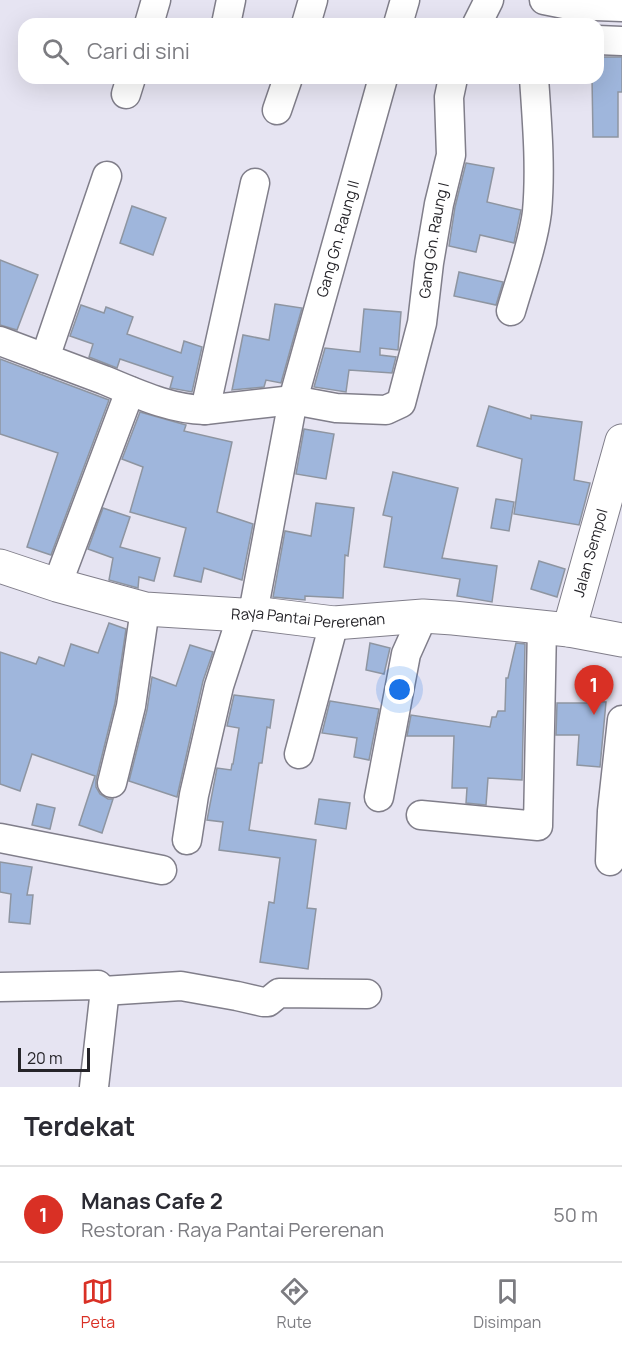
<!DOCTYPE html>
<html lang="id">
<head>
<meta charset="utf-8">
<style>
	:root { --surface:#fff; --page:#f7f7f7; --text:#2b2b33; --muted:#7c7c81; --line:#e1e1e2; --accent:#d93025 }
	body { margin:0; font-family:Manrope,sans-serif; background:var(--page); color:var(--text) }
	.scale { position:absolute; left:18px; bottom:15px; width:72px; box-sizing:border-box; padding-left:6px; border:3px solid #252429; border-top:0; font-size:16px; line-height:21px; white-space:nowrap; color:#252429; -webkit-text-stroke:4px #e6e4f2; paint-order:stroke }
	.you { position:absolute; left:400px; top:690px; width:21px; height:21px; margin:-15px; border:4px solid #fff; border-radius:50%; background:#1a73e8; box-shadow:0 0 0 9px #1a73e833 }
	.badge { display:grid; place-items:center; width:39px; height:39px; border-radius:50%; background:var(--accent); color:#fff; font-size:20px; font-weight:700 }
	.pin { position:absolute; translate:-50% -50px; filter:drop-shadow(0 2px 3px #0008) }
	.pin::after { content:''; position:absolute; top:32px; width:21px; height:18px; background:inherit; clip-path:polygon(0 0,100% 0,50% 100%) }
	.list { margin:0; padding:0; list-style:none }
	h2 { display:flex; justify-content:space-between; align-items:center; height:78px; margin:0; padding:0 24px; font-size:26px }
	h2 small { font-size:20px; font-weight:400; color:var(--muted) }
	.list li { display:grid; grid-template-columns:39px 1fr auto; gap:18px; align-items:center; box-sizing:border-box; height:96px; padding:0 24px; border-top:2px solid var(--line) }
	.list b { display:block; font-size:22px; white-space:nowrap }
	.list p { margin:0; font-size:20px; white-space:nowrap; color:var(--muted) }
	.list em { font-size:20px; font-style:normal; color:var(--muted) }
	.icon { flex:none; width:33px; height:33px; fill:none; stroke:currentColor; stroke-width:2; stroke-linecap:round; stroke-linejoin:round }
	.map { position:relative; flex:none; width:622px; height:1087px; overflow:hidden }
	.search { position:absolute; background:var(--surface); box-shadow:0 6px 24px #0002; left:18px; right:18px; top:18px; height:66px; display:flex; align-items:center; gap:15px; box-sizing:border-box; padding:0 21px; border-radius:18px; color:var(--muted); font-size:22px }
	.sheet { height:174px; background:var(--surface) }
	nav { display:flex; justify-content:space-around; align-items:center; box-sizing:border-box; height:84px; border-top:2px solid var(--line); background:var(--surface); font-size:16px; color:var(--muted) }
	nav a { display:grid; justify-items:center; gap:3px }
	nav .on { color:var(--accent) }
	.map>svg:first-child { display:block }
</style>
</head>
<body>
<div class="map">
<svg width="622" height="1087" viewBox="0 0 622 1087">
	<rect width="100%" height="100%" fill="#e6e4f2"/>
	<g fill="#9fb6dc" stroke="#8e95a1" stroke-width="1.5">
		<polygon points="598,57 622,57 622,92 618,92 618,137 593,137 592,78 598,78"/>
		<polygon points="466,163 494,168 487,202 521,210 514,243 480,235 476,252 449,246 455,207"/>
		<polygon points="132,206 166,218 153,255 120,243"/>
		<polygon points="0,260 38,275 17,330 0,325"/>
		<polygon points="459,272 503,282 496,305 454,296"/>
		<polygon points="275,304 302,308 281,383 266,380 264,387 232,390 243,335 269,340"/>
		<polygon points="81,305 104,313 106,307 133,317 127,334 181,353 184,341 202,347 192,392 170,388 173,377 120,359 117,368 89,357 93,344 70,336"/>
		<polygon points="364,309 401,312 398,350 380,348 380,355 396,357 392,373 349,370 346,392 314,387 325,348 360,352"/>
		<polygon points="0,359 109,400 51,555 27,547 58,453 0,434"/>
		<polygon points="489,406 531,419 531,415 582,422 574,480 590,483 579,525 514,514 522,459 477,446"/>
		<polygon points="140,412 186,425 184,431 232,442 217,512 253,524 242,580 204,568 201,582 174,576 186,528 130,512 143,467 122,459"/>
		<polygon points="304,429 334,434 326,479 296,474"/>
		<polygon points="393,472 458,488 442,558 497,566 492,602 457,596 460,579 384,567 392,517 383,515"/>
		<polygon points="496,499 514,502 509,531 491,528"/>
		<polygon points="316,503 354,508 348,556 345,555 343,598 305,596 305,600 273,597 285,531 311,536"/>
		<polygon points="103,508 130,517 120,547 160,558 154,581 139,577 138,588 109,580 113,558 88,549"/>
		<polygon points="539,561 565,569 557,597 531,589"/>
		<polygon points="109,623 126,629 115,703 96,780 96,787 100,794 108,799 113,799 102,833 79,825 95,776 32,754 20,791 0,784 0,652 36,664 39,657 64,666 71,644 98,653"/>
		<polygon points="370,643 390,648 384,674 366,670"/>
		<polygon points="516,643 525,644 522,780 488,778 486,805 466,803 467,788 452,788 454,736 407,736 411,715 490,727 492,717 496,717 498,711 505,711 506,678 508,678"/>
		<polygon points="190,645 213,652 203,681 177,797 129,781 147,710 152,677 176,686"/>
		<polygon points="234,695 274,700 270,728 267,727 262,763 259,763 249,830 316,840 307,908 316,909 308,969 260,962 269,902 274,903 280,858 219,850 223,822 207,820 217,768 231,770 232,764 233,764 239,728 227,726"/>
		<polygon points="330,701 379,709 369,760 354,757 357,738 322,733"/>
		<polygon points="587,701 606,702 600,767 577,765 579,735 556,735 557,703 587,703"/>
		<polygon points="319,799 350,803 346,829 315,824"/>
		<polygon points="37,804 55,808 50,829 32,825"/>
		<polygon points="0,862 32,867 27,895 33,895 30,924 9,922 11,894 0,892"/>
	</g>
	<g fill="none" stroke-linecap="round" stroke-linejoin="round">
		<defs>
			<g id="minor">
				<polyline points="544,0 569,5 622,7"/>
				<polyline points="149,24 156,0"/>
				<polyline points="226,24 231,0"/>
				<polyline points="306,24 313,0"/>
				<polyline points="398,24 405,0"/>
				<polyline points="477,24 489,0"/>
				<polyline points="598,40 622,41"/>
				<polyline points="126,94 131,78"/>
				<polyline points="277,110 288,78"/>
				<path d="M511,311C520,280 533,244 537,212C541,168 537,122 534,78"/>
				<path id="s1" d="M0,341C35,354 69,367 104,380C136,393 169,409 205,410L293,400L336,408L386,410L401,403L422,323L429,263L439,204L451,155L449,97L453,78"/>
				<polyline points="45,358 107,176"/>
				<polyline points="205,410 255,183"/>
				<polyline points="57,585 130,391"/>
				<path id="s2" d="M253,613L293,400L383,78"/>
				<polyline points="299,754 334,623"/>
				<polyline points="112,783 131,706 145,609"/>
				<polyline points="379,797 406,654 423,616"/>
				<polyline points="421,815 538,826 542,627"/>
				<polyline points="0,838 162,870"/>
				<polyline points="187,840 194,795 219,686 242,615"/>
				<polyline points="610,861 612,811 622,720"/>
				<polyline points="0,987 98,985 103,991 104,998 94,1087"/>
				<polyline points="103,991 181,986 237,996 263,1002 268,1002 279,993 367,994"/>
			</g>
			<g id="tertiary">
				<path id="s3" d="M0,566L57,585L145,609L242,615L253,613L334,623L423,616L453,618L569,630L622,640"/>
				<path id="s4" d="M569,630L622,441"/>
			</g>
		</defs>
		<use href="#minor" stroke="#807e8a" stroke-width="31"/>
		<use href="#tertiary" stroke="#807e8a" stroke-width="35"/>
		<use href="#minor" stroke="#fff" stroke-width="28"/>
		<use href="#tertiary" stroke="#fff" stroke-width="33"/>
	</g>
	<g text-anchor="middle" stroke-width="6" stroke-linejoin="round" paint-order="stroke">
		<g font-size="15" fill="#252429" stroke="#e6e4f2">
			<text dy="5" stroke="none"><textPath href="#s2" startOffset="384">Gang Gn. Raung II</textPath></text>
			<text dy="5" stroke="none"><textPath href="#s1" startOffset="582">Gang Gn. Raung I</textPath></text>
			<text dy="5" stroke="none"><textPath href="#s4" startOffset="80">Jalan Sempol</textPath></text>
			<text dy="5" stroke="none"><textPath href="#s3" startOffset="315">Raya Pantai Pererenan</textPath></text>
		</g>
	</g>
</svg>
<div class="scale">20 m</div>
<div class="you"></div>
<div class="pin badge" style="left:594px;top:715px">1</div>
<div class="search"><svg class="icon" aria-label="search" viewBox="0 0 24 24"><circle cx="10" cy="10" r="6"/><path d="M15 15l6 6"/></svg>Cari di sini</div>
</div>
<section class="sheet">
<h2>Terdekat<small></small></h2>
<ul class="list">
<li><span class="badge">1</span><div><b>Manas Cafe 2</b><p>Restoran · Raya Pantai Pererenan</p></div><em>50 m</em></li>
</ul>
</section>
<nav>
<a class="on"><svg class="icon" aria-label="map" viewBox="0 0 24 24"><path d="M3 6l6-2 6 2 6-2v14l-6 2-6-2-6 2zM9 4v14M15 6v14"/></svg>Peta</a>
<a><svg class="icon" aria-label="directions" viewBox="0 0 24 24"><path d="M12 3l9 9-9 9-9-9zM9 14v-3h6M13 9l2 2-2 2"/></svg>Rute</a>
<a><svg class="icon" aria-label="saved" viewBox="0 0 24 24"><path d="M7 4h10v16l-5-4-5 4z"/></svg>Disimpan</a>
</nav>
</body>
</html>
